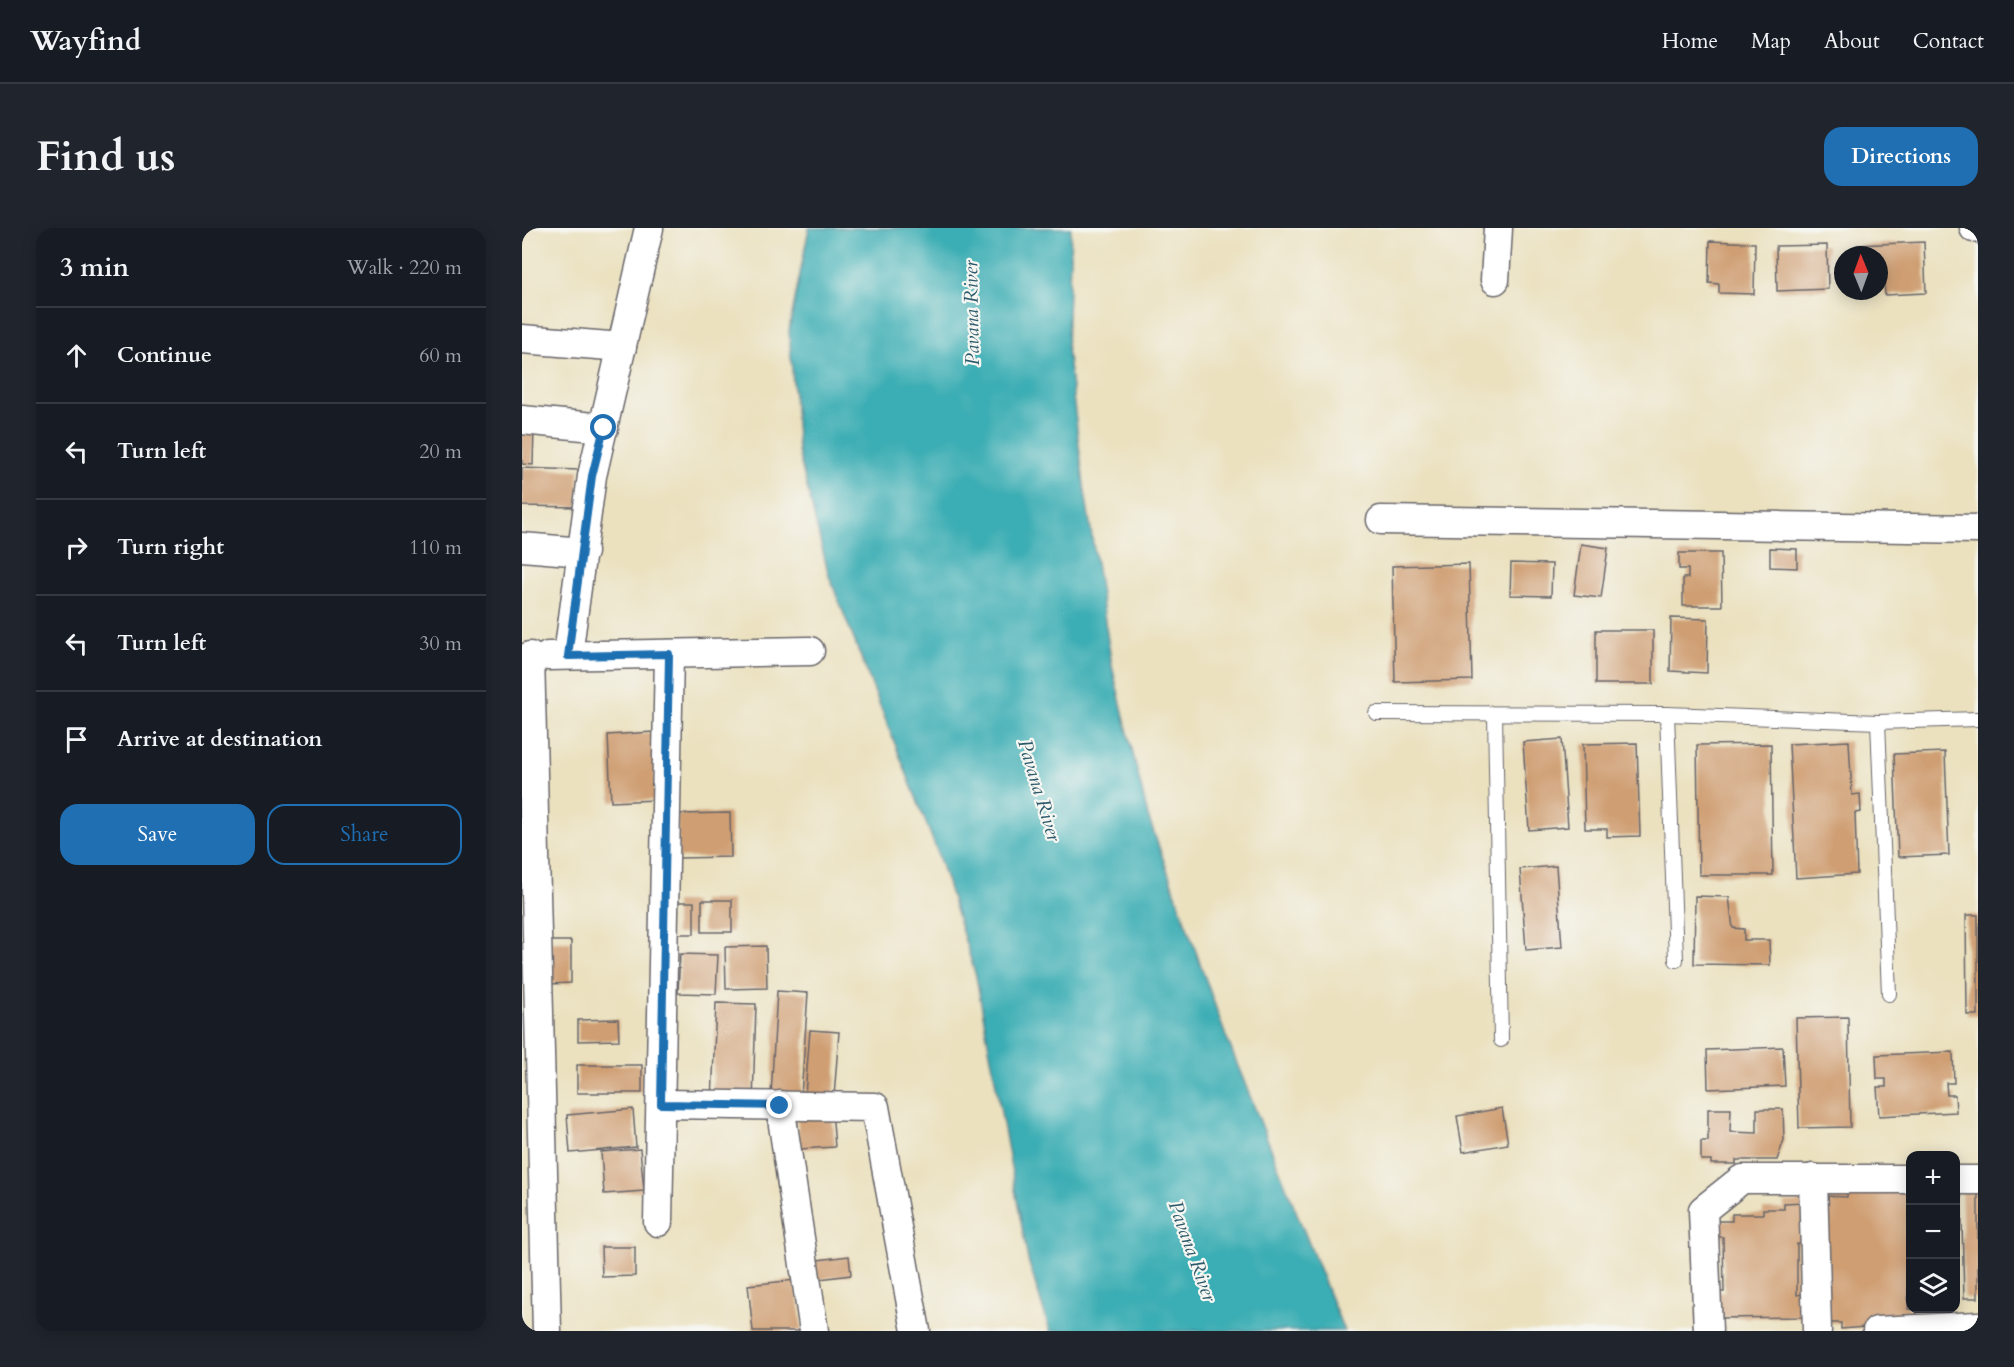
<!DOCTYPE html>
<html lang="en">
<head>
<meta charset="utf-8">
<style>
	:root { --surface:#171b24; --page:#20242c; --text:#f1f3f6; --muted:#9ea1a6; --line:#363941; --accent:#1f6fb2 }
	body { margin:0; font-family:Cardo,serif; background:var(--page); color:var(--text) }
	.controls { position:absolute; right:18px; bottom:18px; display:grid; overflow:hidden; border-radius:12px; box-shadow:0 3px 15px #0003 }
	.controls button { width:54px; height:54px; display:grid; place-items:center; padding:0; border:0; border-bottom:2px solid var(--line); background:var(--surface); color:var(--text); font:30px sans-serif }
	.compass { position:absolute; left:1312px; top:18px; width:54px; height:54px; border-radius:50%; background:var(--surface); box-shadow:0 3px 15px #0003; rotate:359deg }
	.stop { position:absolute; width:18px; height:18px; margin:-14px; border:4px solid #1f6fb2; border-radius:50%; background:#fff }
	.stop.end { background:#1f6fb2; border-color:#fff; box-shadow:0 2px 6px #0008 }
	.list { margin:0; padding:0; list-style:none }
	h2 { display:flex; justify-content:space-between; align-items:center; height:78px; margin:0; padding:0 24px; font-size:26px }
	h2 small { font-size:20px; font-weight:400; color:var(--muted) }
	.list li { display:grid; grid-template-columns:39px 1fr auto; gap:18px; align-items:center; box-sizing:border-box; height:96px; padding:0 24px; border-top:2px solid var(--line) }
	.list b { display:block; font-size:22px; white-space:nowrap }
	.list em { font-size:20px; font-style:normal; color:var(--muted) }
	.actions { display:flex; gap:12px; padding:18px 24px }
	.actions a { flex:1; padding:14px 0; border:2px solid var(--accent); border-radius:18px; text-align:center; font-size:21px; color:var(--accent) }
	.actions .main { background:var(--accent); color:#fff }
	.icon { flex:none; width:33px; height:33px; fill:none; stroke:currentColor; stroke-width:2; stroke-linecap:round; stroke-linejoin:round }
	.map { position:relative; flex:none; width:1456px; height:1103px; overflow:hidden; border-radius:18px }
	header { display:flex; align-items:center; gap:36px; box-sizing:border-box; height:84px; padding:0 30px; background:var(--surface); border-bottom:2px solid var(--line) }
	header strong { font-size:28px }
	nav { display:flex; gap:33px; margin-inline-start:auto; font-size:21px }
	.intro { display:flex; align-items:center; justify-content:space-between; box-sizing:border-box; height:144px; padding:0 36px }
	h1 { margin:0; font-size:42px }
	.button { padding:15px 27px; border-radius:18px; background:var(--accent); color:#fff; font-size:21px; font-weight:700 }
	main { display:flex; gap:36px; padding:0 36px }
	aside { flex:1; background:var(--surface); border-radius:18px; box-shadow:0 3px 15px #0003 }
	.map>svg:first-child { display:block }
</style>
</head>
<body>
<header>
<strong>Wayfind</strong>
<nav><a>Home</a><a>Map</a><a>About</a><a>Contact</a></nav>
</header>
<div class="intro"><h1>Find us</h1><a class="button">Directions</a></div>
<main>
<aside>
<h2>3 min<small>Walk · 220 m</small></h2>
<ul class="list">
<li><svg class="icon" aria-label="ahead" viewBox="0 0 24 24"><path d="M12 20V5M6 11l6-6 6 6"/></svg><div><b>Continue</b></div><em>60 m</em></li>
<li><svg class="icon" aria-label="left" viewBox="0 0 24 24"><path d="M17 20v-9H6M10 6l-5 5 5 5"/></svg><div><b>Turn left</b></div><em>20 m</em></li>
<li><svg class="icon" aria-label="right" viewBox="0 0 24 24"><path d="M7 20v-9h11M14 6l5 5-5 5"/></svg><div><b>Turn right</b></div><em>110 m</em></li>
<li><svg class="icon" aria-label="left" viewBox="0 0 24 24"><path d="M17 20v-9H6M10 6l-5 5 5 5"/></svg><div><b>Turn left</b></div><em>30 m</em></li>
<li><svg class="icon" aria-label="arrive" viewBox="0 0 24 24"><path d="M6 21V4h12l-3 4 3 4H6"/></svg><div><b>Arrive at destination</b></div></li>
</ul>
<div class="actions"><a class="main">Save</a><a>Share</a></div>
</aside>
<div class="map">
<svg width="1456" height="1103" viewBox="0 0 1456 1103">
	<rect width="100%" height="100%" fill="#f6f6f2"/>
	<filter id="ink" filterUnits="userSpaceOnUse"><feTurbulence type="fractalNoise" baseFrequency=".0167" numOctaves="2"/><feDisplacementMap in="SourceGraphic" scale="12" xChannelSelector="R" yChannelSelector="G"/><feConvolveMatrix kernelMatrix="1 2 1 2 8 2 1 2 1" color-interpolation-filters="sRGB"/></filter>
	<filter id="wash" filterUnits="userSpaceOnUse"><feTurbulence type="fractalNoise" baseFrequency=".008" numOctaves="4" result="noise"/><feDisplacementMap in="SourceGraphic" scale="24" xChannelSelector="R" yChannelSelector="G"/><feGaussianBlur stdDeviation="1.35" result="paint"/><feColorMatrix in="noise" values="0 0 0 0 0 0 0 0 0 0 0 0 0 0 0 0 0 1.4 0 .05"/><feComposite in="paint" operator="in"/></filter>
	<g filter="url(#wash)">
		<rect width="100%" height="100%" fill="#ebe1bf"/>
		<polygon fill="#3badb4" stroke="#2e6878" stroke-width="1.5" points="287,0 549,0 545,120 562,257 590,438 626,588 702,803 822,1103 528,1103 506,1032 454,748 415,623 307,348 276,223 267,102"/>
		<g id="blocks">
			<g fill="#cf9e72">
				<polygon points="1188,13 1233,15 1232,66 1197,65 1197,56 1187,55"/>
				<polygon points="1402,14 1404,65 1363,67 1362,54 1357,55 1357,27 1337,27 1336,17"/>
				<polygon points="1305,17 1306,61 1255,63 1254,18"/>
				<polygon points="0,199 12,200 11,237 0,236"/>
				<polygon points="0,240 57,242 56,279 0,278"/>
				<polygon points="1059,316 1086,320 1079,370 1052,367"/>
				<polygon points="1248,320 1275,321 1275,340 1248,339"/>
				<polygon points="1157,325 1199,325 1200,378 1161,378 1161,350 1166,350 1166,341 1157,341"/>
				<polygon points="989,335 1030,336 1029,368 988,367"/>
				<polygon points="947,336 950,452 873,454 870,338"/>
				<polygon points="1149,390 1186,391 1185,445 1148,443"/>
				<rect x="1074" y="402" width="57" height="54"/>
				<polygon points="131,504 134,572 89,574 86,507"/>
				<polygon points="1040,511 1046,599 1007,602 1001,514"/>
				<polygon points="1327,513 1330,567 1338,566 1339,584 1333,585 1335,646 1274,650 1267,516"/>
				<polygon points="1115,515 1118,608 1085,609 1085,601 1063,601 1061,516"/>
				<polygon points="1249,516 1251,647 1177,647 1175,517"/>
				<polygon points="1423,524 1427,627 1376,629 1372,526"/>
				<polygon points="208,585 209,629 156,630 155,586"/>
				<polygon points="1034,638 1040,719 1004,722 998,641"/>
				<polygon points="1173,668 1207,669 1211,700 1222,701 1222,712 1247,712 1248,737 1172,736"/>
				<rect x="180" y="672" width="30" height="32"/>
				<rect x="153" y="674" width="19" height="32"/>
				<polygon points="1444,687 1456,687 1456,787 1445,787"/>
				<polygon points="28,713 49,713 49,755 28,756"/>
				<polygon points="244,718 245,760 204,761 203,719"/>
				<polygon points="158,726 196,727 194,766 156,765"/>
				<polygon points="255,763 286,765 279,869 249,868"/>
				<polygon points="194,775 234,776 231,875 190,874"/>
				<polygon points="1326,789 1328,899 1277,900 1274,790"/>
				<polygon points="96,791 97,812 56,813 56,792"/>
				<polygon points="288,802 317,804 312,869 283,867"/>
				<polygon points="1261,819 1263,858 1186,861 1185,822"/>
				<polygon points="1431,824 1432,855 1424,855 1425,867 1433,867 1434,884 1357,888 1355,859 1364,859 1364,851 1355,851 1354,827"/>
				<rect x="55" y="837" width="65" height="28"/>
				<polygon points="980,880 986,916 941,924 935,888"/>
				<polygon points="111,881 114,919 48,925 45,887"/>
				<polygon points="1186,881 1209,881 1208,904 1235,905 1235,881 1261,881 1262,912 1255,932 1214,932 1214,936 1189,936 1189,932 1179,932 1179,913 1186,913"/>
				<polygon points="310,882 313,919 277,921 275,884"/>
				<polygon points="118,921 122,963 82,966 79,924"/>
				<polygon points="1439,957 1456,957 1456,1070 1442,1070"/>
				<polygon points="1325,961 1388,962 1386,1081 1395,1082 1394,1095 1319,1101 1319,1095 1304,1095 1304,968 1325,969"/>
				<polygon points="1282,974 1282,1016 1275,1016 1275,1067 1282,1066 1283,1089 1190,1090 1190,1064 1202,1064 1201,1009 1196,1009 1196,993 1210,993 1210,986 1241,986 1241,981 1262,981 1262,975"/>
				<polygon points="79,1019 113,1019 113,1048 80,1049"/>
				<polygon points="327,1028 329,1047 290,1052 288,1033"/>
				<polygon points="274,1052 280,1103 231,1103 226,1057"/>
			</g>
		</g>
	</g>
	<g filter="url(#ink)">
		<use href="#blocks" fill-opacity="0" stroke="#686569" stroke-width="1.5"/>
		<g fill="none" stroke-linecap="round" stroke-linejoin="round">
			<defs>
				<g id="lane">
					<polyline points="854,485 1145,486 1356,494 1456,491"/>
					<polyline points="973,486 979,812"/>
					<polyline points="1145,486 1154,732"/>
					<polyline points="1356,494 1367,766"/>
				</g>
				<g id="street">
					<polyline points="1452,0 1456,0"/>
					<polyline points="973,52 976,0"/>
					<polyline points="0,111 100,119"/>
					<polyline points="0,192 82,200"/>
					<polyline points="859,292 1456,301"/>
					<polyline points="0,319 61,324"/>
					<polyline points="46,427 70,248 127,0"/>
					<polyline points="8,428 25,1103"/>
					<polyline points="26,428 288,423"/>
					<polyline points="139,876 353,879 394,1103"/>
					<polyline points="258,877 292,1103"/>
					<polyline points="1291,950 1295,1103"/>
					<polyline points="1434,952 1456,952"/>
					<polyline points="136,994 147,426"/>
					<polyline points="1186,1103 1181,982 1220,951 1388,951"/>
					<polyline points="1355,1103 1456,1098"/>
				</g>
			</defs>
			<use href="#lane" stroke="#686569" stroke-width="16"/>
			<use href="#street" stroke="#686569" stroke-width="31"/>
			<use href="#lane" stroke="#fff" stroke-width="14"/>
			<use href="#street" stroke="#fff" stroke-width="28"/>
		</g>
	</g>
	<g fill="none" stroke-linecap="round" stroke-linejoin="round" filter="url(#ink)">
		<polyline stroke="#1f6fb2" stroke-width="8" points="82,200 70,248 46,428 147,426 139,876 258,878"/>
	</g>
	<g text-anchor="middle" stroke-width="4.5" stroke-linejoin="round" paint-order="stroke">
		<g font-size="20" font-style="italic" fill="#2c5a6b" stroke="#f6f6f2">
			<text transform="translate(449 85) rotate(-91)" y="7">Pavana River</text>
			<text transform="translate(518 562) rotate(73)" y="7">Pavana River</text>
			<text transform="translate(671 1023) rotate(70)" y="7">Pavana River</text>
		</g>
	</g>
</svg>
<div class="controls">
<button>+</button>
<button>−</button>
<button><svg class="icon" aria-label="layers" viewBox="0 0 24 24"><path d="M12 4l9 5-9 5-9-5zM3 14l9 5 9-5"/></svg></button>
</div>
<svg class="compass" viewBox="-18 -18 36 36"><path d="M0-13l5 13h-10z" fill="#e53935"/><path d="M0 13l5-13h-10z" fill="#9ea1a6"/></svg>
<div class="stop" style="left:82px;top:200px"></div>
<div class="stop end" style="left:258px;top:878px"></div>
</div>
</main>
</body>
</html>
